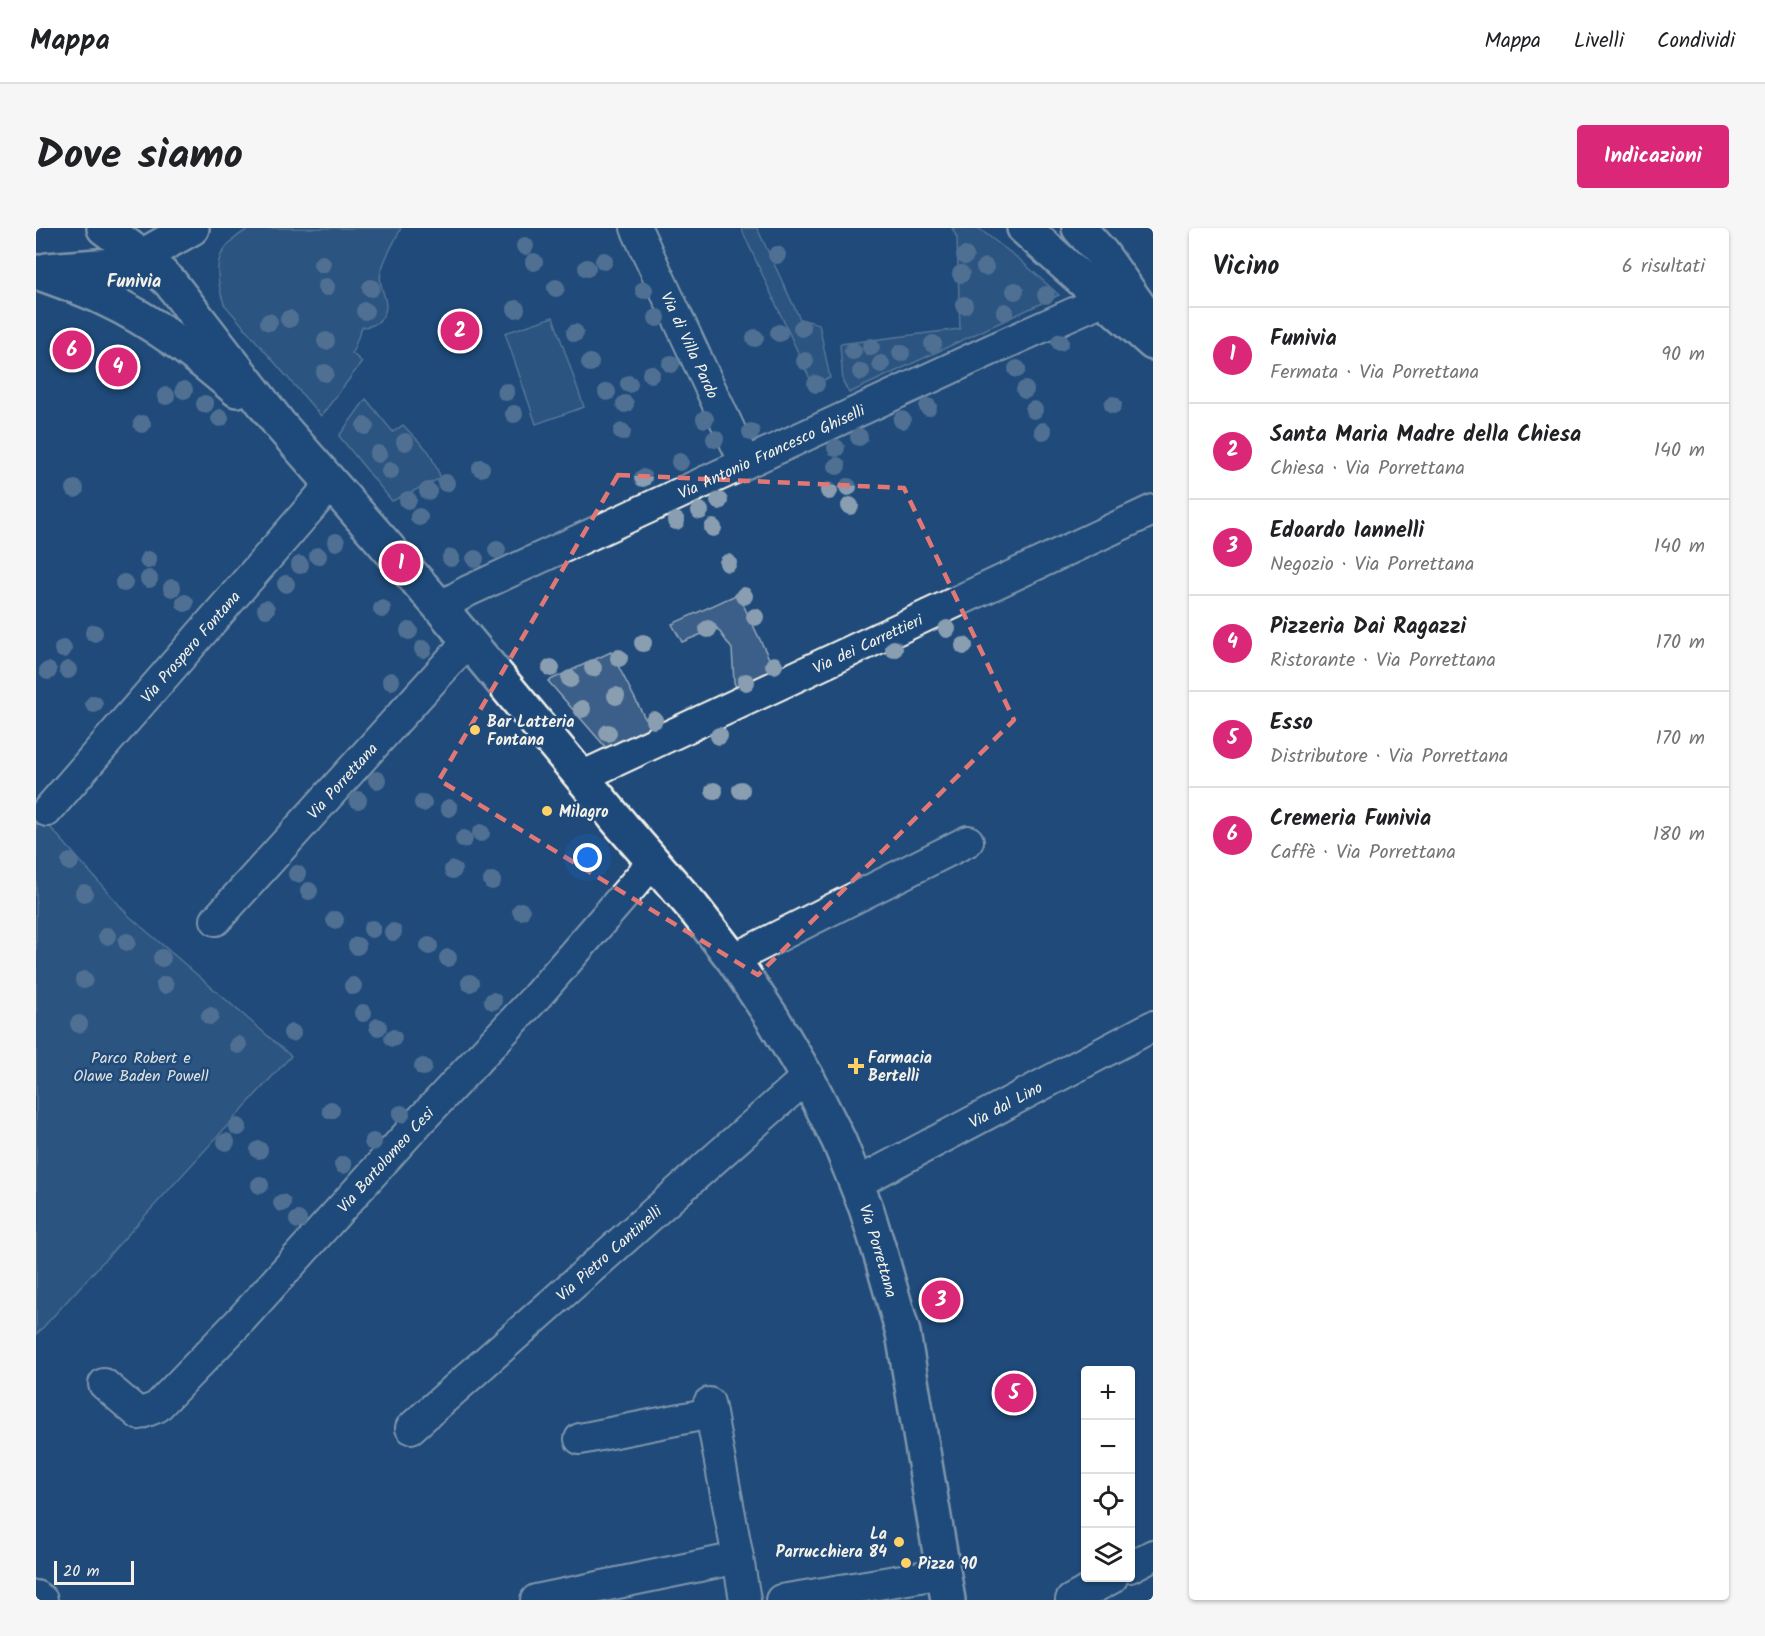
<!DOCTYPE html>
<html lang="it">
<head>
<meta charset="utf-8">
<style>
	:root { --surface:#fff; --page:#f6f6f6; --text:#202124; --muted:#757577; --line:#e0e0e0; --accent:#db2777 }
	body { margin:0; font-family:Kalam,sans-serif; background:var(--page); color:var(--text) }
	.controls { position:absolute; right:18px; bottom:18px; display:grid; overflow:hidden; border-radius:6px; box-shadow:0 2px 4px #0004 }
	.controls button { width:54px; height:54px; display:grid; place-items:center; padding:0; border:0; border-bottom:2px solid var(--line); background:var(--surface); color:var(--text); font:30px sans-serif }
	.scale { position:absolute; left:18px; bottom:15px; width:80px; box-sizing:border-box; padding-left:6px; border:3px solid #f4f1e8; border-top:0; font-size:16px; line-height:21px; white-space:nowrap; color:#f4f1e8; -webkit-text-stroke:4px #1f4a7a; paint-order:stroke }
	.you { position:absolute; left:552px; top:630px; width:21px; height:21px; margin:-15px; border:4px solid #fff; border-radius:50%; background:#1a73e8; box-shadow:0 0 0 9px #1a73e833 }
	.badge { display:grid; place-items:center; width:39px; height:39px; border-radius:50%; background:var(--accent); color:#fff; font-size:20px; font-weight:700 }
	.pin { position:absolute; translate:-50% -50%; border:3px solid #fff; box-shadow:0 2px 6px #0006 }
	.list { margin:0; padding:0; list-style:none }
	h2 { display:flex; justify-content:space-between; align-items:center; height:78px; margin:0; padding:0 24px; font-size:26px }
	h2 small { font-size:20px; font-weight:400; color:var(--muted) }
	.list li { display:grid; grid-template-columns:39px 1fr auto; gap:18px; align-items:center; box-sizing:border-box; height:96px; padding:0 24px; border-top:2px solid var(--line) }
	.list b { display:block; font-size:22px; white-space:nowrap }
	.list p { margin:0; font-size:20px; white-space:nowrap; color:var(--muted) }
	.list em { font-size:20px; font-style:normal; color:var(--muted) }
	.icon { flex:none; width:33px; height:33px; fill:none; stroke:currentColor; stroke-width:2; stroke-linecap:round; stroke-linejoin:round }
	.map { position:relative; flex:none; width:1117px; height:1372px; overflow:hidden; border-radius:6px }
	header { display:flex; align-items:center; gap:36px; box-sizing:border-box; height:84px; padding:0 30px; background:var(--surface); border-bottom:2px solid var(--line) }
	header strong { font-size:28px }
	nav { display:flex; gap:33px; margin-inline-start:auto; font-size:21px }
	.intro { display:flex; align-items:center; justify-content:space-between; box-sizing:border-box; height:144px; padding:0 36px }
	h1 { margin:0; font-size:42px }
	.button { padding:15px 27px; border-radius:6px; background:var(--accent); color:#fff; font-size:21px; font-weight:700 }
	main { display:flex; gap:36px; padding:0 36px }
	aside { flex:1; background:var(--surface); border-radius:6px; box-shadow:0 2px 4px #0004 }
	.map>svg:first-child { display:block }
</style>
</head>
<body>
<header>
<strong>Mappa</strong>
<nav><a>Mappa</a><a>Livelli</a><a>Condividi</a></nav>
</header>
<div class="intro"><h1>Dove siamo</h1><a class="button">Indicazioni</a></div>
<main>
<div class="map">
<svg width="1117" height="1372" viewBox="0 0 1117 1372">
	<rect width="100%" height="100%" fill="#1f4a7a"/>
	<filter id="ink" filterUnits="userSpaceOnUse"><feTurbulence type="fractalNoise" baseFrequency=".0167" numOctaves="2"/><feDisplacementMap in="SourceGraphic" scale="12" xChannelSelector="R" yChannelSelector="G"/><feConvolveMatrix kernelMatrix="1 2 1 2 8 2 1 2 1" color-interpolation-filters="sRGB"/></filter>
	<g filter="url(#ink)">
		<g fill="#3a5f88" stroke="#97a8b8" stroke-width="1.5">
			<path d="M214,0H365C359,13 348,30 345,44C340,62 360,76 343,93C338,98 333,99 326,99L316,125L326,134L285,188L188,76C176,38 179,20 214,0Z"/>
			<polygon points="705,0 721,0 764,91 783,96 794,150 776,155"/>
			<polygon points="916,0 942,0 983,31 1023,67 813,165 807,154 804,116 924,101 921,10"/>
			<polygon points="517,89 548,179 500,196 469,105"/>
			<polygon points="330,171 357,204 367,197 393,224 405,250 356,273 303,208"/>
			<polygon points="702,366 741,447 702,465 698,454 696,421 681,400 646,414 636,396"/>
			<polygon points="575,424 616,504 573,523 512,453"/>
			<polygon points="0,583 93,688 255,828 0,1107"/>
		</g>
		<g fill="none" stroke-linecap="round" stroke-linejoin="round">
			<defs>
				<g id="minor">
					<path id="s1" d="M600,0L709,235"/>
					<path id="s2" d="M404,379L432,363L957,121L1067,72"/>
					<path id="s3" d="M545,549L1117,282"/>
					<path id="s4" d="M11,583L296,255"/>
					<path id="s5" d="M180,692L432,413"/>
					<polyline points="697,731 932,613"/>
					<path id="s6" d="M821,955L1117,798"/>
					<path id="s7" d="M68,1156L103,1186L121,1179L203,1094L381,896L500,769L617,634"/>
					<polyline points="673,1175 702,1330"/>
					<path id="s8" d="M375,1200L771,849"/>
					<polyline points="544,1211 675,1185"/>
					<polyline points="1094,1339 1117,1327"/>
					<polyline points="0,1368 6,1372"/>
					<polyline points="500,1372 702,1330 709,1372"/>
					<polyline points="745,1372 908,1345"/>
					<polyline points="1035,1372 1076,1350"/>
				</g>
				<g id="major">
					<path id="s9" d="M68,0L107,29L134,54L244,197L404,379L587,599L656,678L697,731L737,791L771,849L803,913L830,980L845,1028L867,1105L912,1372"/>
					<polyline points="988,0 1117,115"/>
					<polyline points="1043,0 1066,26 1117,98"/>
					<polyline points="11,42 75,37 99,32 156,0"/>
					<path d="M0,44C23,52 46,60 69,71C117,93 160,127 201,162"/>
				</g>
			</defs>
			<use href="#minor" stroke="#f4f1e8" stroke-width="34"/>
			<use href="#major" stroke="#f4f1e8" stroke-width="38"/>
			<use href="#minor" stroke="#1f4a7a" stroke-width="30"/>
			<use href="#major" stroke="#1f4a7a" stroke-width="33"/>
		</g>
		<g fill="#8a9eb1">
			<circle cx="489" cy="18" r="9"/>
			<circle cx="741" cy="27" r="9"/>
			<circle cx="929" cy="28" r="9"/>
			<circle cx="568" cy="33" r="9"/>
			<circle cx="498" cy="34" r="9"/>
			<circle cx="286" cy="36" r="9"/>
			<circle cx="949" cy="39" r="9"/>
			<circle cx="551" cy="40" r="9"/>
			<circle cx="925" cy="46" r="9"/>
			<circle cx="290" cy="59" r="9"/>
			<circle cx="335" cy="60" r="9"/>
			<circle cx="520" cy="60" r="9"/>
			<circle cx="608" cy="62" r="9"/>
			<circle cx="979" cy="63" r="9"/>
			<circle cx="1010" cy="67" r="9"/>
			<circle cx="928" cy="77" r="9"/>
			<circle cx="480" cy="81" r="9"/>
			<circle cx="329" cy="83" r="9"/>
			<circle cx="969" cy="84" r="9"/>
			<circle cx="621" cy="90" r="9"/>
			<circle cx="253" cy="91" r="9"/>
			<circle cx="233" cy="94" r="9"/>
			<circle cx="766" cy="100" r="9"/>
			<circle cx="539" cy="105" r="9"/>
			<circle cx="743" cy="105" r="9"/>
			<circle cx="719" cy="110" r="9"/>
			<circle cx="290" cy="113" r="9"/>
			<circle cx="1024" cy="114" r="9"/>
			<circle cx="897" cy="116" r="9"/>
			<circle cx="835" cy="119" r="9"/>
			<circle cx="817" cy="123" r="9"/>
			<circle cx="865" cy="125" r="9"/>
			<circle cx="769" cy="133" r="9"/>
			<circle cx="554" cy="135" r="9"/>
			<circle cx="635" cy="136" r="9"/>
			<circle cx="845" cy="136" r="9"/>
			<circle cx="981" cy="141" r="9"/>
			<circle cx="825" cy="144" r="9"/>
			<circle cx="289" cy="145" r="9"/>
			<circle cx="615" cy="146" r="9"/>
			<circle cx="593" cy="156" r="9"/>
			<circle cx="780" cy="156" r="9"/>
			<circle cx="148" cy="162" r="9"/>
			<circle cx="989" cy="162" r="9"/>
			<circle cx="470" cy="164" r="9"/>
			<circle cx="571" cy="164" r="9"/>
			<circle cx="130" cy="168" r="9"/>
			<circle cx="169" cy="176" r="9"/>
			<circle cx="589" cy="176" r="9"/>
			<circle cx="1077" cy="177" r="9"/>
			<circle cx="892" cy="179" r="9"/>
			<circle cx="998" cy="182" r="9"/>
			<circle cx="478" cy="186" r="9"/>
			<circle cx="184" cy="190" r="9"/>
			<circle cx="669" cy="191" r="9"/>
			<circle cx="866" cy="192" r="9"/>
			<circle cx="106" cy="196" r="9"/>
			<circle cx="329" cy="198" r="9"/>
			<circle cx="1007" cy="203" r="9"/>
			<circle cx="586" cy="204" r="9"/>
			<circle cx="715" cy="204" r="9"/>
			<circle cx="823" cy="209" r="9"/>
			<circle cx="679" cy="211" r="9"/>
			<circle cx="369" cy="214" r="9"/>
			<circle cx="800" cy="220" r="9"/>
			<circle cx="342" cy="226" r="9"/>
			<circle cx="644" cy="234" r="9"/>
			<circle cx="801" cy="238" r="9"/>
			<circle cx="445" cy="240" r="9"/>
			<circle cx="354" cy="243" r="9"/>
			<circle cx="607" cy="250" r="9"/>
			<circle cx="410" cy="255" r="9"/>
			<circle cx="812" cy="259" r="9"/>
			<circle cx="39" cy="261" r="9"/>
			<circle cx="392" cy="263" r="9"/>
			<circle cx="793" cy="263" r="9"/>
			<circle cx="372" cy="272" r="9"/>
			<circle cx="683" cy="273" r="9"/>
			<circle cx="814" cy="278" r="9"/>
			<circle cx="664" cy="283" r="9"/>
			<circle cx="383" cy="289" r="9"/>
			<circle cx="640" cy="293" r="9"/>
			<circle cx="677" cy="300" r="9"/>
			<circle cx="300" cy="314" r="9"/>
			<circle cx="461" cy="322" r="9"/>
			<circle cx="282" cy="328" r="9"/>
			<circle cx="415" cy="330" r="9"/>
			<circle cx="439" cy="331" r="9"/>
			<circle cx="112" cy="332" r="9"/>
			<circle cx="692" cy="335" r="9"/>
			<circle cx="264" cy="337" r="9"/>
			<circle cx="113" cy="351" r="9"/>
			<circle cx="88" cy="355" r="9"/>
			<circle cx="250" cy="356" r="9"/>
			<circle cx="136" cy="360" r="9"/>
			<circle cx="708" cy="368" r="9"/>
			<circle cx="149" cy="375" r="9"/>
			<circle cx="230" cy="381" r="9"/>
			<circle cx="346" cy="381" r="9"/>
			<circle cx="719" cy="389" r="9"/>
			<circle cx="672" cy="401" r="9"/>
			<circle cx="911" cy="401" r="9"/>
			<circle cx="373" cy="403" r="9"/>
			<circle cx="58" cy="405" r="9"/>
			<circle cx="607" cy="415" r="9"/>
			<circle cx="928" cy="418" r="9"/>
			<circle cx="27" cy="421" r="9"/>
			<circle cx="387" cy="421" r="9"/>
			<circle cx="858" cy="421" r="9"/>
			<circle cx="583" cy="430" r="9"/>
			<circle cx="738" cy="437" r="9"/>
			<circle cx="515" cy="440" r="9"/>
			<circle cx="557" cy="440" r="9"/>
			<circle cx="32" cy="442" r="9"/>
			<circle cx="12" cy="443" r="9"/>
			<circle cx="534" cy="451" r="9"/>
			<circle cx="355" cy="453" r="9"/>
			<circle cx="710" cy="454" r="9"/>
			<circle cx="580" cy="468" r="9"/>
			<circle cx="58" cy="476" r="9"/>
			<circle cx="546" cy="481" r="9"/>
			<circle cx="618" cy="492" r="9"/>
			<circle cx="572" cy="505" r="9"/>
			<circle cx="683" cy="508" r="9"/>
			<circle cx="341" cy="552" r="9"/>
			<circle cx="705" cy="562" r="9"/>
			<circle cx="678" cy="563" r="9"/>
			<circle cx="322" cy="572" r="9"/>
			<circle cx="387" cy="575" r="9"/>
			<circle cx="413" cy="580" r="9"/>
			<circle cx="445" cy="605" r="9"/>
			<circle cx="428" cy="611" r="9"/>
			<circle cx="34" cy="634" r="9"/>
			<circle cx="417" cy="642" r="9"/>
			<circle cx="261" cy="646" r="9"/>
			<circle cx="456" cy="653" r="9"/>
			<circle cx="273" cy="663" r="9"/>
			<circle cx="48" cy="665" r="9"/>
			<circle cx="485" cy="683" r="9"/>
			<circle cx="299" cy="692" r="9"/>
			<circle cx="336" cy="701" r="9"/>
			<circle cx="357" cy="704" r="9"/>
			<circle cx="71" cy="708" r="9"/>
			<circle cx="91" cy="714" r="9"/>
			<circle cx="321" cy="718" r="9"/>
			<circle cx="393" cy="718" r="9"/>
			<circle cx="126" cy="730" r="9"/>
			<circle cx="412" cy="730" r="9"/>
			<circle cx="48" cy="752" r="9"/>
			<circle cx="434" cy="755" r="9"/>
			<circle cx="129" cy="757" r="9"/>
			<circle cx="317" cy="758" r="9"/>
			<circle cx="457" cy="773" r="9"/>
			<circle cx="327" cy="785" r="9"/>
			<circle cx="174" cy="788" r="9"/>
			<circle cx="43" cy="796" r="9"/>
			<circle cx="342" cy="799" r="9"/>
			<circle cx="256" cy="805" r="9"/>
			<circle cx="357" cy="810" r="9"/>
			<circle cx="202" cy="817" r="9"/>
			<circle cx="387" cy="839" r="9"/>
			<circle cx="295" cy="882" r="9"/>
			<circle cx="365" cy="886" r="9"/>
			<circle cx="202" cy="899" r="9"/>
			<circle cx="190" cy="914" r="9"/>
			<circle cx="337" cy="914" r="9"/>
			<circle cx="223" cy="922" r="9"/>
			<circle cx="307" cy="937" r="9"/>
			<circle cx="224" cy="957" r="9"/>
			<circle cx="246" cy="975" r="9"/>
			<circle cx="262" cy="992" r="9"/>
		</g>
	</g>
	<path d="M0 0H1117V1372H0ZM582,247L868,260L978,492L722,747L403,552Z" fill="#1f4a7a" fill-opacity=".55" fill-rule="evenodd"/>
	<path fill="none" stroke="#e27875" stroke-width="4.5" stroke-dasharray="12 8" stroke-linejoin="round" d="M582,247L868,260L978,492L722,747L403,552Z"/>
	<g fill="#ffd166" stroke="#1f4a7a" stroke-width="2">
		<circle cx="439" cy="502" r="6"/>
		<circle cx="511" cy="583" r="6"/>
		<path d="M817 829h6v6h6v6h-6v6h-6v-6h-6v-6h6z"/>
		<circle cx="863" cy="1314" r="6"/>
		<circle cx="870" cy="1335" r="6"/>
	</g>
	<g text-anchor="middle" stroke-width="5" stroke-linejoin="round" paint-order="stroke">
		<g font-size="16" fill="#f4f1e8" stroke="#1f4a7a">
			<text dy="6" stroke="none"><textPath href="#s1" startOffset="129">Via di Villa Pardo</textPath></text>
			<text dy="6" stroke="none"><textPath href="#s2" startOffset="366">Via Antonio Francesco Ghiselli</textPath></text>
			<text dy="6" stroke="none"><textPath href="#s3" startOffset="316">Via dei Carrettieri</textPath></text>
			<text dy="6" stroke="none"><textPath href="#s4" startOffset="218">Via Prospero Fontana</textPath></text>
			<text dy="6" stroke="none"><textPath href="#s5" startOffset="188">Via Porrettana</textPath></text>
			<text dy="6" stroke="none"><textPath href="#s6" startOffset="168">Via dal Lino</textPath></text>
			<text dy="6" stroke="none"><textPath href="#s7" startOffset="402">Via Bartolomeo Cesi</textPath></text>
			<text dy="6" stroke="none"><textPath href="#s9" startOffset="1294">Via Porrettana</textPath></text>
			<text dy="6" stroke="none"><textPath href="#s8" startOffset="264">Via Pietro Cantinelli</textPath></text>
		</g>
		<g font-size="16" font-weight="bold" fill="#f4f1e8" stroke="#1f4a7a" text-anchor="start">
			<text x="451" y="499">Bar Latteria<tspan x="451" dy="18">Fontana</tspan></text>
			<text x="523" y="589">Milagro</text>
			<text x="832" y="835">Farmacia<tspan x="832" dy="18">Bertelli</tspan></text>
			<text x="851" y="1311" text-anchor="end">La<tspan x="851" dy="18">Parrucchiera 84</tspan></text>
			<text x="882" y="1341">Pizza 90</text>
		</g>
		<g font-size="16" fill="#e1e2de" stroke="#1f4a7a">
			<text x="105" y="835">Parco Robert e<tspan x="105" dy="18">Olawe Baden Powell</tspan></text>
		</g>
		<g font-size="18" font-weight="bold" fill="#f4f1e8" stroke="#1f4a7a">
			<text x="98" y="59">Funivia</text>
		</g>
	</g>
</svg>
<div class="controls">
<button>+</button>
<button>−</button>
<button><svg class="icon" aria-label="locate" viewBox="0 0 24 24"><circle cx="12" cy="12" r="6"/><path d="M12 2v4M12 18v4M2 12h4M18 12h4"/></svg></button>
<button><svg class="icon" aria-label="layers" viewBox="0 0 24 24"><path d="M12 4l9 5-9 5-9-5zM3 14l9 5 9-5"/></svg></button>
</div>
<div class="scale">20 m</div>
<div class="you"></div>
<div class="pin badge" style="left:365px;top:335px">1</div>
<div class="pin badge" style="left:424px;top:103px">2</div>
<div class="pin badge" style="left:905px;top:1072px">3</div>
<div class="pin badge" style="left:82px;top:139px">4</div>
<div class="pin badge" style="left:978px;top:1165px">5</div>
<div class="pin badge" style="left:36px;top:122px">6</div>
</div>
<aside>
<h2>Vicino<small>6 risultati</small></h2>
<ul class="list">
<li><span class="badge">1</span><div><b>Funivia</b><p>Fermata · Via Porrettana</p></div><em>90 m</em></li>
<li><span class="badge">2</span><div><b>Santa Maria Madre della Chiesa</b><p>Chiesa · Via Porrettana</p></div><em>140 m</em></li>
<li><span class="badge">3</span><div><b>Edoardo Iannelli</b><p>Negozio · Via Porrettana</p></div><em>140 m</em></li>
<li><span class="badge">4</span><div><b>Pizzeria Dai Ragazzi</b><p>Ristorante · Via Porrettana</p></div><em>170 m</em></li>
<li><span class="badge">5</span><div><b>Esso</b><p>Distributore · Via Porrettana</p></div><em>170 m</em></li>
<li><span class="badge">6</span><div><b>Cremeria Funivia</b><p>Caffè · Via Porrettana</p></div><em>180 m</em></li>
</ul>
</aside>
</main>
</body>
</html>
